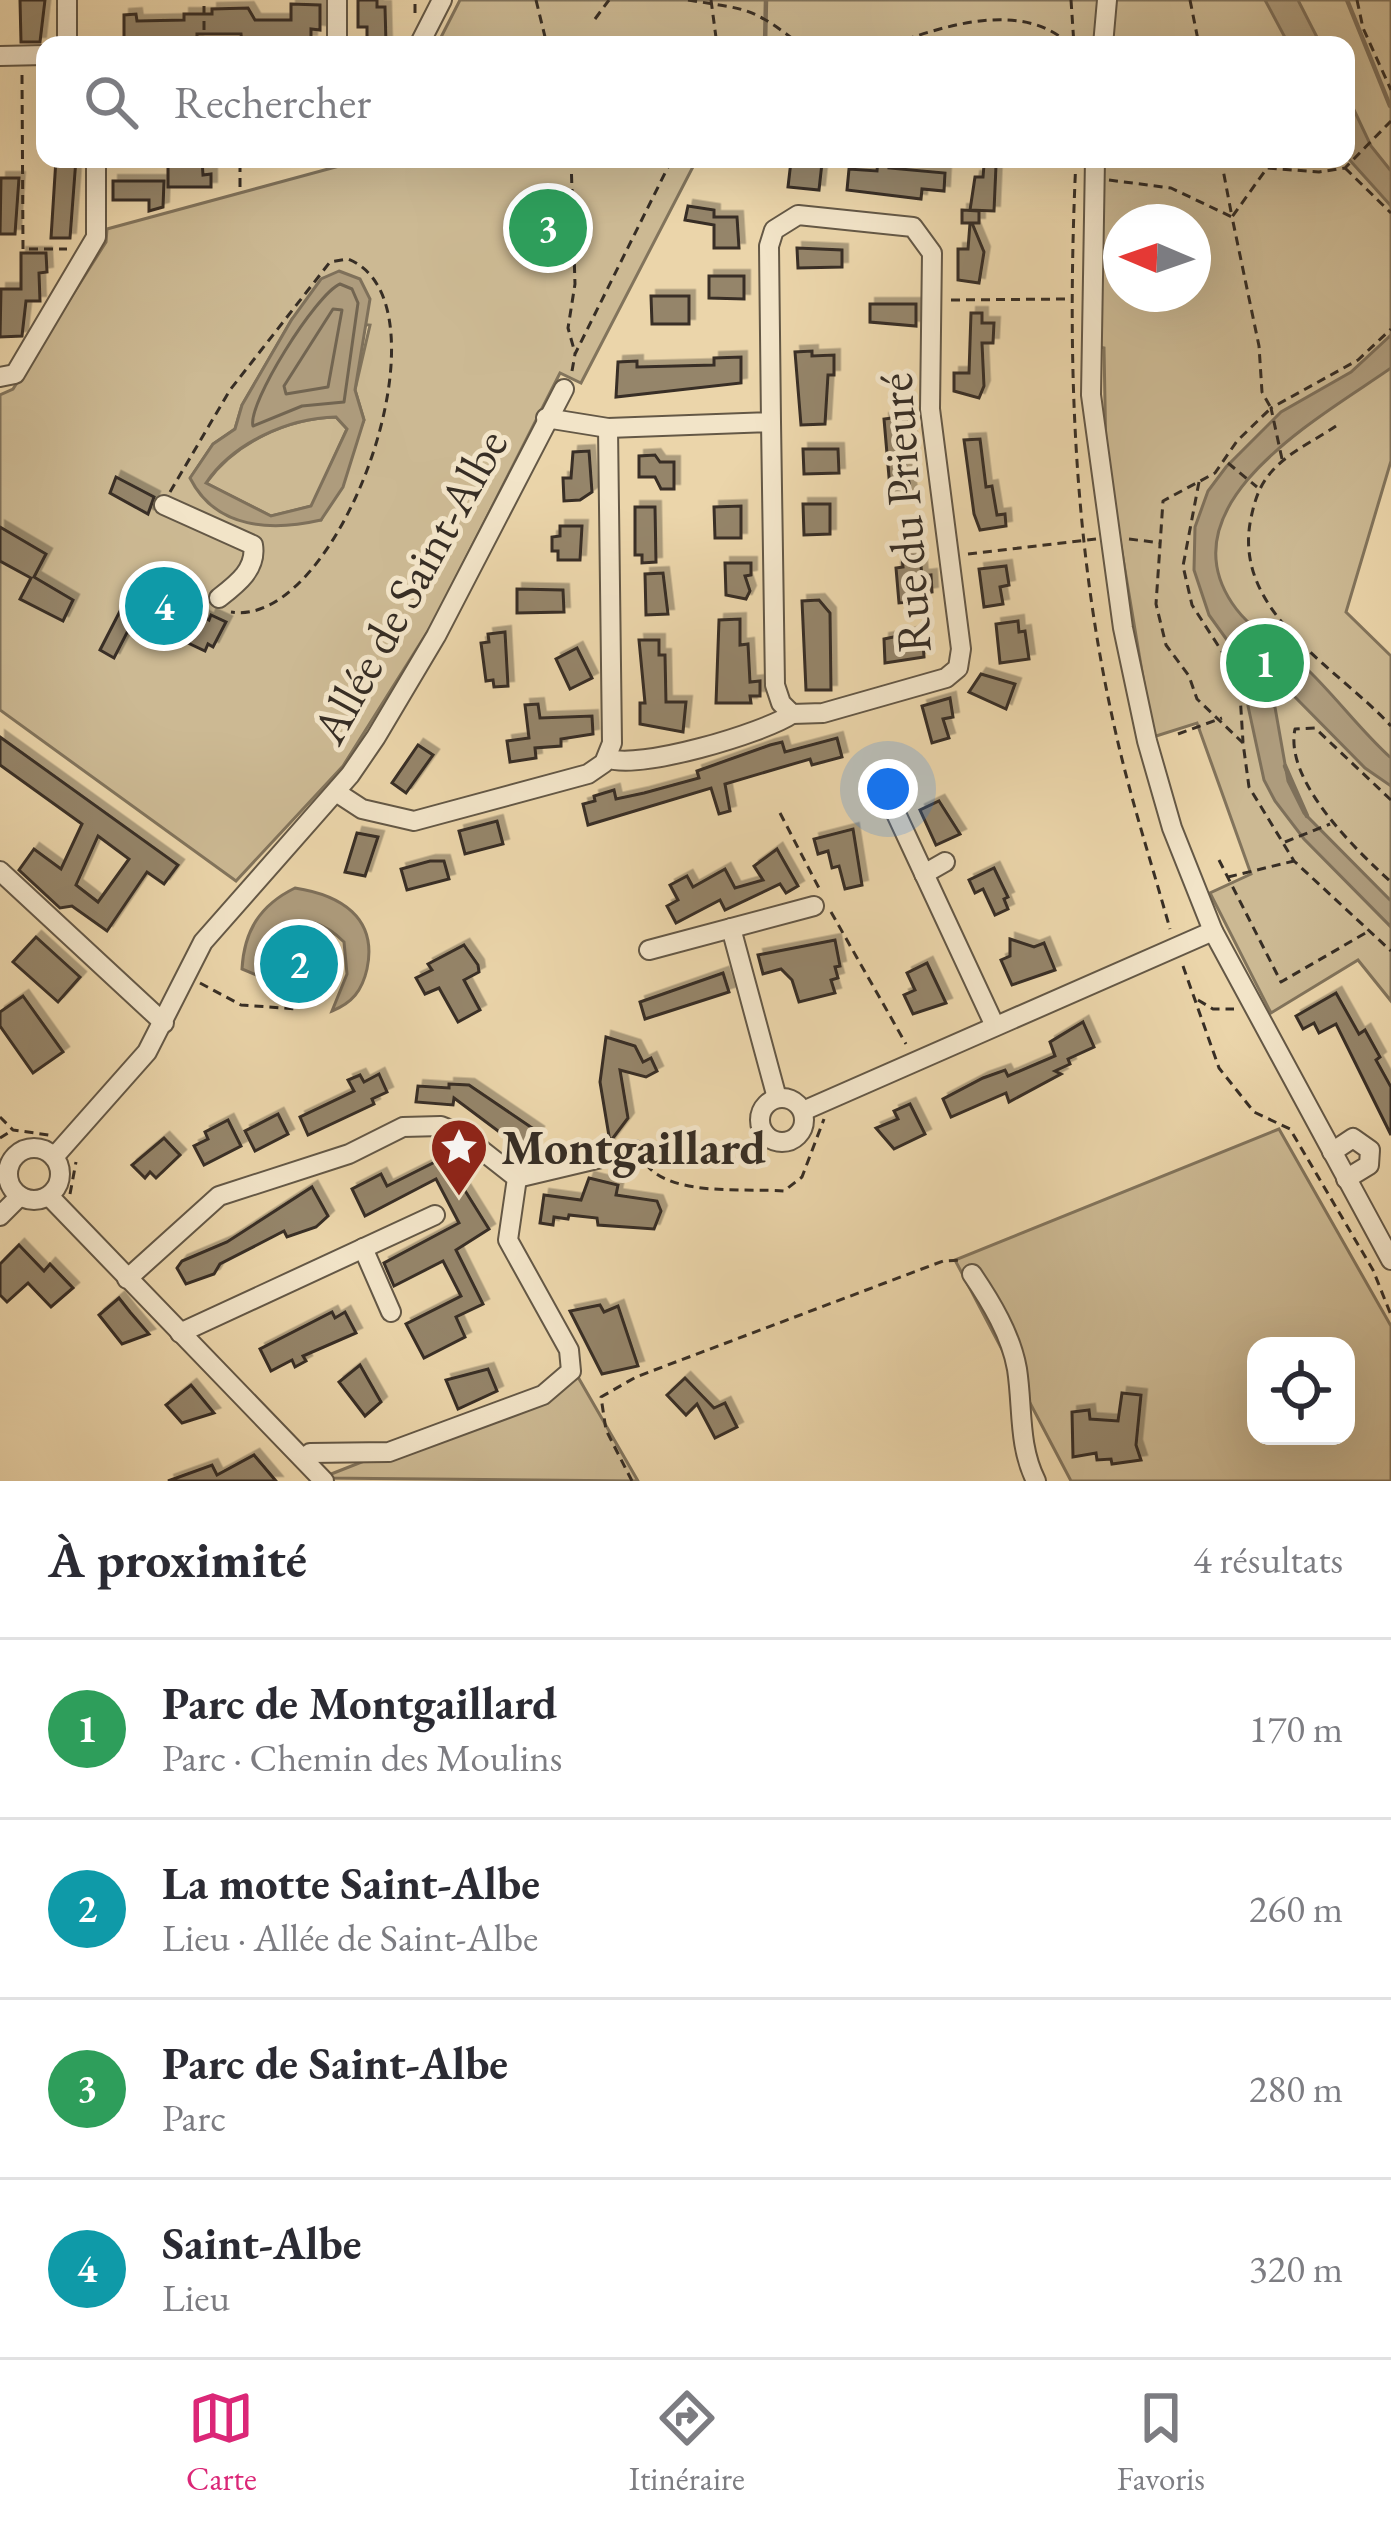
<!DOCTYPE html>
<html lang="fr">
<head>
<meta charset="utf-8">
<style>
	:root { --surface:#fff; --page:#f7f7f7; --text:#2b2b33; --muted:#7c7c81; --line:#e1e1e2; --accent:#db2777 }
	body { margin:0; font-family:"EB Garamond",serif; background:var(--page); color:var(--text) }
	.controls { position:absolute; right:36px; bottom:36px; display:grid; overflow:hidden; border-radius:24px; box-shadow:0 12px 48px #0002 }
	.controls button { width:108px; height:108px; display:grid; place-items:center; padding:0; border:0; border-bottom:3px solid var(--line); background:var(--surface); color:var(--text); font:60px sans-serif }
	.compass { position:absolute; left:1103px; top:204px; width:108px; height:108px; border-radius:50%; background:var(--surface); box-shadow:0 12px 48px #0002; rotate:272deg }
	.you { position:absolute; left:888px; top:789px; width:42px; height:42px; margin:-30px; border:9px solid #fff; border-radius:50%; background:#1a73e8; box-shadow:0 0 0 18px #1a73e833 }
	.badge { display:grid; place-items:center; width:78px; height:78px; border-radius:50%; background:var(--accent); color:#fff; font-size:39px; font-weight:700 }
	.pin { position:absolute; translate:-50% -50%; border:6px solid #fff; box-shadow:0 3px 12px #0006 }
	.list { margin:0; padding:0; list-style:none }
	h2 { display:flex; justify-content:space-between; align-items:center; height:156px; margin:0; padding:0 48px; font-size:51px }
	h2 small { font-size:39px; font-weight:400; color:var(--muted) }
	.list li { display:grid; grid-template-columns:78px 1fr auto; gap:36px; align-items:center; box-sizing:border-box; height:180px; padding:0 48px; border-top:3px solid var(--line) }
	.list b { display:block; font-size:45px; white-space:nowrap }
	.list p { margin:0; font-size:39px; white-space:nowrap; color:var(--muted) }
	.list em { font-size:39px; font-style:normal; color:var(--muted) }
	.icon { flex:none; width:66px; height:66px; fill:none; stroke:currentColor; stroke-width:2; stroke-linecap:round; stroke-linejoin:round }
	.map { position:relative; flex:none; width:1391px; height:1481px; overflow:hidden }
	.search { position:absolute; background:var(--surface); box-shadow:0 12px 48px #0002; left:36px; right:36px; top:36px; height:132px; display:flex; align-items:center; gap:30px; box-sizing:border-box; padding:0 42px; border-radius:24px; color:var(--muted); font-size:45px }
	.sheet { height:876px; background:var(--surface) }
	nav { display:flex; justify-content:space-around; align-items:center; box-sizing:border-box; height:168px; border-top:3px solid var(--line); background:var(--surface); font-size:33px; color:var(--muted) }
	nav a { display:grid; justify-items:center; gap:6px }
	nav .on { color:var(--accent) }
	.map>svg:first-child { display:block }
</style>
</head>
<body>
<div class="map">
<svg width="1391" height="1481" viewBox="0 0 1391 1481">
	<defs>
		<filter id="shadow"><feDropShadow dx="5.5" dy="-5.5" stdDeviation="0" flood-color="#0004"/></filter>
	</defs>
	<rect width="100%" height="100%" fill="#ebd5aa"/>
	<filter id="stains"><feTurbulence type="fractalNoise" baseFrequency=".00167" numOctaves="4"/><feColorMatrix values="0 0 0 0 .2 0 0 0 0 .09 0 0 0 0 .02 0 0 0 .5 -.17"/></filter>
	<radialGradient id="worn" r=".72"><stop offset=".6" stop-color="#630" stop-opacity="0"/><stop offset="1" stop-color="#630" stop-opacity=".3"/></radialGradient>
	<g fill="#ccb993" stroke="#82745c" stroke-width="3" fill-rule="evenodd">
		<path d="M460,0H1391V461L1346,612L1391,656V1001L1358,960L1271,1013L1210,893L1251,874L1197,723L1153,737L1106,457L1104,348L1090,345L1095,159H1346V45H437ZM1121,222H1193V294H1121Z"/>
		<path d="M365,159H697L581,383L560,373L433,623L343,766L236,881L0,710V395L13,389L106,242L107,229ZM292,319L370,325L355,390L364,420L321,520L227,515L191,477L213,444L235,429L242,405Z"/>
		<path d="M336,417L347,429L312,506L271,516L206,483C235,443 287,418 336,417Z"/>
		<path d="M1279,1129L1391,1326V1481H1071L955,1260ZM1256,1346H1346V1436H1256Z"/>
		<polygon points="578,1377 638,1481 321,1478"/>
	</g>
	<g fill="#ae9c7d" stroke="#7e705a" stroke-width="3" fill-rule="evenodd">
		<polygon points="1265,0 1298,0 1321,45 1289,45"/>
		<polygon points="1346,93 1371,146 1391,171 1391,206 1346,156"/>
		<path d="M339,271L360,279L370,299L355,390L364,420L343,487L321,520C273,531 216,530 190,478L213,444L235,429L242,405L292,319L321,279ZM336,417L347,429L311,506L271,516L206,483C233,443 288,418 336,417Z"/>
		<path d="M1391,335V368C1326,414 1164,501 1232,603C1251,632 1284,647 1308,670C1337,698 1361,731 1391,758V786L1365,768L1292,694L1279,689L1273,696L1288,781L1304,813L1391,901V927L1304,839L1275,801L1264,780L1248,706L1250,672L1209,615L1194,570L1195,527L1208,491L1226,467L1281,412L1351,372Z"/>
		<path d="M295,888C340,895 378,917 367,969C362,991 352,1003 332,1011L347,974L344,942C304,902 264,923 261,977L242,969C244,931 260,905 295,888Z"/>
	</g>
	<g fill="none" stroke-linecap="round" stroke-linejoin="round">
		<g stroke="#726551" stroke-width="3">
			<path d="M340,284L352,289L358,303L344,402L302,406L253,426C247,404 316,294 340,284Z"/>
			<polygon points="333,309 342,310 328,387 286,394 284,386"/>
		</g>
		<g stroke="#7e705a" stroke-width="4.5">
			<polyline points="1347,0 1390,106"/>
			<polyline points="765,45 766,0"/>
			<polyline points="1285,766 1307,816"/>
		</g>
	</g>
	<g fill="#95856a" stroke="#372e25" stroke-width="3" fill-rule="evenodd" filter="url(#shadow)">
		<polygon points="20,0 45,0 40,42 21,42"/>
		<polygon points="358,0 377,0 377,7 385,7 386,43 367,43 367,27 358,27"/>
		<polygon points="291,4 320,5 320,30 311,29 311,40 255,39 255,45 242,45 241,34 197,34 197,40 168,40 168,45 124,40 124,15 136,14 137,21 184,20 184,14 212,14 212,9 248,8 255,20 291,20"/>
		<polygon points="56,159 76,159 70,238 51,238"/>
		<polygon points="168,159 202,159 203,175 211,174 211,187 168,187"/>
		<polygon points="878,159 890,159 889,168 945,173 944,191 922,189 921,199 847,190 849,169 877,171"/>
		<polygon points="791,161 822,163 819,190 788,187"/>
		<polygon points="984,165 996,166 994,211 970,210 975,177 983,177"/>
		<polygon points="1,178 19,178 15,234 0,234"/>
		<polygon points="113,181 164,181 163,207 149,211 149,200 113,200"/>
		<polygon points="688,206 714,210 714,217 737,217 739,248 714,248 714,225 685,220"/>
		<polygon points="962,210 979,211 979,223 972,223 984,252 979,283 958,280 958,249 968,249 970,223 962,223"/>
		<polygon points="797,248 842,250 842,267 798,268"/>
		<polygon points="21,253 46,253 47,272 39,273 40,301 26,301 22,336 0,337 1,289 21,289"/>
		<polygon points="709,276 744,276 744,299 709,298"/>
		<polygon points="651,296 689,296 689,324 652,324"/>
		<polygon points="870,304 916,304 916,326 870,322"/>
		<polygon points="971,313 982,313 982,323 994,323 993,343 982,343 984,386 979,398 954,391 954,373 969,373"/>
		<polygon points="812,351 812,356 834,355 834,375 828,375 825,424 801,425 795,352"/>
		<polygon points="741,357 741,383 616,397 618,362 637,361 637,367 714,365 714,358"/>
		<polygon points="908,416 912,447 902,448 912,497 891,500 884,419"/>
		<polygon points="980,439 986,487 992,486 997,515 1005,514 1006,526 980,530 974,514 964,440"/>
		<polygon points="803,449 838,449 839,473 804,474"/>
		<polygon points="589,451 592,492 580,500 564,501 563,478 571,478 573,452"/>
		<polygon points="655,455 660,462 674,462 674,489 661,489 655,477 639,477 639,456"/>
		<polygon points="116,477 154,497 148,514 110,493"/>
		<polygon points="803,504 830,504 830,534 804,535"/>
		<polygon points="741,506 741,538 715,538 714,507"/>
		<polygon points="635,507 655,507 656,562 642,563 642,555 635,555"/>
		<polygon points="560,526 582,526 580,560 558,560 558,551 552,551 552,537 560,536"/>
		<polygon points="0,527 46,554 34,577 73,600 63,621 20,599 31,578 0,561"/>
		<polygon points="902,556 920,556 922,576 931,575 932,592 910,595 911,602 899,603 896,568 903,567"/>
		<polygon points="725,563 751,563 751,575 745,576 750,591 746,599 726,595"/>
		<polygon points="1006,566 1009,585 1000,587 1003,604 984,607 979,569"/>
		<polygon points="663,573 668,614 646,615 645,574"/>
		<polygon points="137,578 209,620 211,615 226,622 213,647 208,644 205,651 186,642 190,632 149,612 144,622 135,617 114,658 100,650"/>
		<polygon points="517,589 563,590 564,612 517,613"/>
		<polygon points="819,600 830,613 831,690 806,690 802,601"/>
		<polygon points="740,619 740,645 748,644 750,682 760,681 760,696 750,696 751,703 716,703 719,620"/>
		<polygon points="1018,621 1019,632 1025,631 1029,659 1000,663 996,624"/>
		<polygon points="505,632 508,686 494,687 493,680 486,681 481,643 489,642 488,634"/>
		<polygon points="912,633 913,644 923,643 924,657 885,663 884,639"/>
		<polygon points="639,640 659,640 659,655 665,655 666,702 686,702 683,732 640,724 640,703 645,703"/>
		<polygon points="577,648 592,678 570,689 556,659"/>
		<polygon points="981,674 1015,684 1006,709 969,692"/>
		<polygon points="950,698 953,717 943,719 949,738 932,743 922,706"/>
		<polygon points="538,704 540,718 592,716 593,734 561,739 561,746 535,748 536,758 510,762 507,741 529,738 525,705"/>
		<path d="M0,737L178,865L164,884L147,872L107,931L72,906L60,908L19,870L34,849L61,869L82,824L0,765ZM98,836L129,859L98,902L76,885Z"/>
		<polygon points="837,738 842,757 812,765 810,759 725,784 730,811 719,814 711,788 588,825 583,804 595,801 594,796 614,790 616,799 644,793 699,778 697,771 770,745 782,742 785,752"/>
		<polygon points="418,745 433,755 406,793 392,783"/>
		<polygon points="939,801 960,834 936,845 920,810"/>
		<polygon points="497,821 503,844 465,854 459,831"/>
		<polygon points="853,829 862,885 845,889 839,866 832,868 828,851 818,854 814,839"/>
		<polygon points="357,833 378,837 365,876 345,872"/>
		<polygon points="777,849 798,886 786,893 780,884 725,910 720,900 676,923 667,906 678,900 670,885 687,876 693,887 725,869 735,888 763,880 754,866"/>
		<polygon points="430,861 444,861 449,879 407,890 401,869"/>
		<polygon points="994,868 1008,897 1004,899 1008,909 995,915 983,889 975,893 969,880"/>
		<polygon points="36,937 80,977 58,1002 13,962"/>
		<polygon points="1010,939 1034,947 1044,943 1055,970 1012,985 1001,960 1010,956"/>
		<polygon points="835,940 840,966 835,967 838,978 831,980 835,993 799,1002 792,980 781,969 763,974 758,955"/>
		<polygon points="464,945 478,965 479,972 464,980 480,1010 458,1022 439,988 425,994 416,978 432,970 428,964"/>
		<polygon points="927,963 946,1003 913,1014 904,995 915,990 907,973"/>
		<polygon points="723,973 729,992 645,1019 640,1002"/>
		<polygon points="1336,993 1359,1034 1365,1030 1380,1057 1376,1060 1391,1087 1391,1135 1336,1024 1319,1033 1314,1023 1303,1029 1296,1016"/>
		<polygon points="23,996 63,1052 33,1073 0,1026 0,1012"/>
		<polygon points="1083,1022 1094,1047 1068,1059 1070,1064 1055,1071 1061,1074 1009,1102 1006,1093 951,1117 943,1099 983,1078 1005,1070 1008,1076 1055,1056 1050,1042"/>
		<polygon points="606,1037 635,1046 643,1062 651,1058 657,1071 646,1077 620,1070 628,1118 610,1142 600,1082"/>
		<polygon points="379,1074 387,1092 372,1099 374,1104 308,1135 300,1117 354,1091 348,1080 360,1075 364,1082"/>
		<polygon points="449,1084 469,1085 538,1132 525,1151 454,1098 453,1105 416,1102 418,1086 449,1088"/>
		<polygon points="910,1104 925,1134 894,1149 876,1128 898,1119 894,1111"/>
		<polygon points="278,1114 288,1134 255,1151 245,1131"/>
		<polygon points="228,1120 241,1146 204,1165 194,1146 208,1139 205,1132"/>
		<polygon points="164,1138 180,1155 156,1178 150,1172 145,1178 132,1165"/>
		<polygon points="451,1154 459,1170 454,1173 489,1229 456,1250 483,1304 456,1317 465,1337 424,1358 406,1324 461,1296 443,1261 394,1286 384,1263 459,1223 436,1179 365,1216 352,1189 381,1174 387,1186"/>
		<polygon points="589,1178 618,1185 616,1195 657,1201 661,1211 654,1229 598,1225 597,1218 569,1215 568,1219 554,1217 553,1225 540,1223 544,1195 581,1200"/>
		<polygon points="312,1187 328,1216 316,1227 287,1237 284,1231 220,1264 214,1274 186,1284 177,1268 182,1261 227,1242"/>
		<polygon points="19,1245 44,1271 50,1264 73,1288 51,1307 28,1283 7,1302 0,1295 0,1264"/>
		<polygon points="119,1298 130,1312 149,1334 122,1344 99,1315"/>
		<polygon points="600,1305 604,1312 618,1306 638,1366 602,1374 570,1311"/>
		<polygon points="332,1312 335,1318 345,1312 356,1333 303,1356 306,1361 295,1367 292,1360 271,1371 260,1349"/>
		<polygon points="360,1365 381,1402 365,1416 339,1382"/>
		<polygon points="488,1369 497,1391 458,1409 446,1380"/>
		<polygon points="685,1378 714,1408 725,1403 737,1427 715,1438 697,1404 686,1415 667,1395"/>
		<polygon points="191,1385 214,1413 182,1423 166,1405"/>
		<polygon points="1122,1393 1141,1395 1136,1445 1141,1460 1112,1464 1111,1459 1097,1460 1096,1453 1073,1457 1072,1412 1089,1410 1090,1419 1118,1421"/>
		<polygon points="254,1455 276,1481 168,1481 212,1465 217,1475"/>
	</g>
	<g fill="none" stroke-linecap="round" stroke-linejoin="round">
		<defs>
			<g id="minor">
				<polyline points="337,0 337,45"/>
				<polyline points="67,45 67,0"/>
				<polyline points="419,45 442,0"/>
				<polyline points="1103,45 1107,0"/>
				<polyline points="0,56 45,55"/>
				<polyline points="1095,159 1091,395 1123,628 1147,741 1172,828 1213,931 1391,1260"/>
				<polyline points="0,377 15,374 96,237 96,159"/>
				<polyline points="546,418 608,428 771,422 769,246 774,230 798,215 913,227 932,253 930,409 961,649 958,668 946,678 823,713 792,714 781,703 775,685 771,422"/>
				<path d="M164,505L253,545C257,569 237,584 219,598"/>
				<path d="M607,758C637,771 764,733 792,714"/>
				<polyline points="336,792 362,809 414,821 588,774 604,763 612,743 608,428"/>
				<polyline points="893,807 995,1026"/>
				<polyline points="0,871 164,1023"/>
				<polyline points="924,874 945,862"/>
				<polyline points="731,928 777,1098"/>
				<polyline points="649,950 814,906"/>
				<circle cx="782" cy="1120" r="22"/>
				<polyline points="803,1111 1213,931"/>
				<circle cx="34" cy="1174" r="26"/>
				<polyline points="1332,1152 1353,1138 1370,1150 1369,1165 1346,1179"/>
				<polyline points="54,1157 147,1052 203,942 350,775 376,737 436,636 564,389"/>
				<polyline points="517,1178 635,1150"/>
				<polyline points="49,1196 324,1481"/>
				<polyline points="0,1216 20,1196"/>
				<polyline points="363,1248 391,1312"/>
				<path d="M972,1274C991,1302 1011,1335 1017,1369C1023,1408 1018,1445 1036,1481"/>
				<polyline points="127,1279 219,1196 349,1154 403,1127 441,1126 461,1134 517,1178 508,1240 569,1350 571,1371 543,1395 389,1452 310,1453"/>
				<polyline points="180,1333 435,1215"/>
			</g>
		</defs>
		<use href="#minor" stroke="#645846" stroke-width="22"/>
		<g stroke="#372e25" stroke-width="3" stroke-dasharray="9 6" stroke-linecap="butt">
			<polyline points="536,0 547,45"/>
			<path d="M688,0C749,10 750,6 801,45"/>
			<polyline points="711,0 717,45"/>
			<polyline points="1071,0 1074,45"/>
			<polyline points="1190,0 1199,45"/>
			<polyline points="1357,0 1363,28 1391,90"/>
			<polyline points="415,13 415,0"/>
			<polyline points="595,19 609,0"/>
			<polyline points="204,45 204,0"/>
			<path d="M891,45C945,25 1024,0 1070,45"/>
			<polyline points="22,75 23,249 67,249"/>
			<polyline points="571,159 575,284 568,328 575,353"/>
			<path d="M1076,159C1067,349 1072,538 1114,725C1129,794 1151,861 1170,929"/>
			<polyline points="1221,159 1232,217 1267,168 1319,172 1345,168 1391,121"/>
			<polyline points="1345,168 1391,213"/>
			<polyline points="1109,180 1171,188 1232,217 1259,346 1262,392 1271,408 1237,441 1215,473 1163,501 1156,604 1166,645 1189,676 1197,699 1243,743 1249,787 1294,861 1391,951"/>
			<polyline points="240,187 240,159"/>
			<polyline points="951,300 1068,299"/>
			<polyline points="572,371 575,354 672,159"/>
			<path d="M1336,426C1317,439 1291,451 1275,468C1260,483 1255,499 1251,518C1231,612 1337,667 1391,726"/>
			<polyline points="1282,459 1271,408 1358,360 1391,329"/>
			<polyline points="1228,463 1257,487"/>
			<polyline points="1199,482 1183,566 1192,605 1239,678 1243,742"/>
			<path d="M170,492L230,390L330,262L348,259C457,302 340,630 231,612"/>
			<polyline points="1129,539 1161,543"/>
			<polyline points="968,554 1096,539"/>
			<polyline points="1178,734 1222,718"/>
			<path d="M1391,800L1315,728L1295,729C1284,781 1356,850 1391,882"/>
			<polyline points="780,813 821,892"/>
			<polyline points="1285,842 1330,824"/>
			<polyline points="1219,860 1281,982 1369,931"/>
			<polyline points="1228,877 1294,861"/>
			<polyline points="831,912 906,1044"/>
			<polyline points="1183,966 1219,1068 1254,1112 1290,1129 1373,1270 1391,1315"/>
			<polyline points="200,983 241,1005 297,1009 308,993 329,981 335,955 309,936 284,939 273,969 292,981 320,979 324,966 307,947 286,946"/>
			<polyline points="1198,1000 1213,1009 1234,1009"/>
			<polyline points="0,1117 13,1130 49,1135"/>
			<polyline points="0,1138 11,1131"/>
			<path d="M646,1164C671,1197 745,1188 784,1191L802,1177L824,1119"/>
			<polyline points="70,1194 76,1162"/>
			<polyline points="632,1481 606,1430 601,1397 636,1377 943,1261 961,1260"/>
		</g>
		<use href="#minor" stroke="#f2e4c8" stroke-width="18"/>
	</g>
	<defs>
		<symbol id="sight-pin" viewBox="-11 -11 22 30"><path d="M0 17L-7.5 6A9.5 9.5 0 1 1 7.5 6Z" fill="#8f2418" stroke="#f2e4c8"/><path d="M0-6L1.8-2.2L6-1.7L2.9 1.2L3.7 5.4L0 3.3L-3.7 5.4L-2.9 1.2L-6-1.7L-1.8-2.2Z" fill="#fff"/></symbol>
	</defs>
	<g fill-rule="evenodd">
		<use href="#sight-pin" x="426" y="1114" width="66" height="90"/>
	</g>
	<g text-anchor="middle" stroke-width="10" stroke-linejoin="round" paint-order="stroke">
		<g font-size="48" fill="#372e25" stroke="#f2e4c8">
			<text transform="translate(904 513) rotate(-94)" y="17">Rue du Prieuré</text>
			<text transform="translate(409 586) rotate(-61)" y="17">Allée de Saint-Albe</text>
		</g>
		<g font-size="48" font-weight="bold" fill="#372e25" stroke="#f2e4c8" text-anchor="start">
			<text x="501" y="1164">Montgaillard</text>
		</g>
	</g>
	<rect width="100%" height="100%" filter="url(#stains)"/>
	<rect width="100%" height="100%" fill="url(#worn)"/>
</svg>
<div class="controls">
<button><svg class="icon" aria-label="locate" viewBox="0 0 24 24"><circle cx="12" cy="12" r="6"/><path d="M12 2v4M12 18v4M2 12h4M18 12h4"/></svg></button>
</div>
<svg class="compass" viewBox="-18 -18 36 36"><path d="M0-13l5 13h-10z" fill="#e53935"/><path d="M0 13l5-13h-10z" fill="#7c7c81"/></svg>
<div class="you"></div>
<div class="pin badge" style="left:1265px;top:663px;background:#2e9e5b">1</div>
<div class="pin badge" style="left:299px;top:964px;background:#0f9aa8">2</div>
<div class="pin badge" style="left:548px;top:228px;background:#2e9e5b">3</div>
<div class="pin badge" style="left:164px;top:606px;background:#0f9aa8">4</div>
<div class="search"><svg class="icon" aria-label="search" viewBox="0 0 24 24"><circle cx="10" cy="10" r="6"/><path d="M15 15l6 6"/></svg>Rechercher</div>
</div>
<section class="sheet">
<h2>À proximité<small>4 résultats</small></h2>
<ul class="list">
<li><span class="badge" style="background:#2e9e5b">1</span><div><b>Parc de Montgaillard</b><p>Parc · Chemin des Moulins</p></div><em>170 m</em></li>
<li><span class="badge" style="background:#0f9aa8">2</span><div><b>La motte Saint-Albe</b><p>Lieu · Allée de Saint-Albe</p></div><em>260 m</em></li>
<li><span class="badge" style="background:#2e9e5b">3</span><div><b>Parc de Saint-Albe</b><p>Parc</p></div><em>280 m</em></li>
<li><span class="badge" style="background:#0f9aa8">4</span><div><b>Saint-Albe</b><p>Lieu</p></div><em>320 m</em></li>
</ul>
</section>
<nav>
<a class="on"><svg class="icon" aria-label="map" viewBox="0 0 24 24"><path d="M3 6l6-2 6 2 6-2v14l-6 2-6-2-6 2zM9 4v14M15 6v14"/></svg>Carte</a>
<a><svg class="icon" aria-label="directions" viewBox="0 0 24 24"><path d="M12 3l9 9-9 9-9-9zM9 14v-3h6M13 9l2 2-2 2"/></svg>Itinéraire</a>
<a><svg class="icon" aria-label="saved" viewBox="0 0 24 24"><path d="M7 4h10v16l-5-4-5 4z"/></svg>Favoris</a>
</nav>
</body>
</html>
